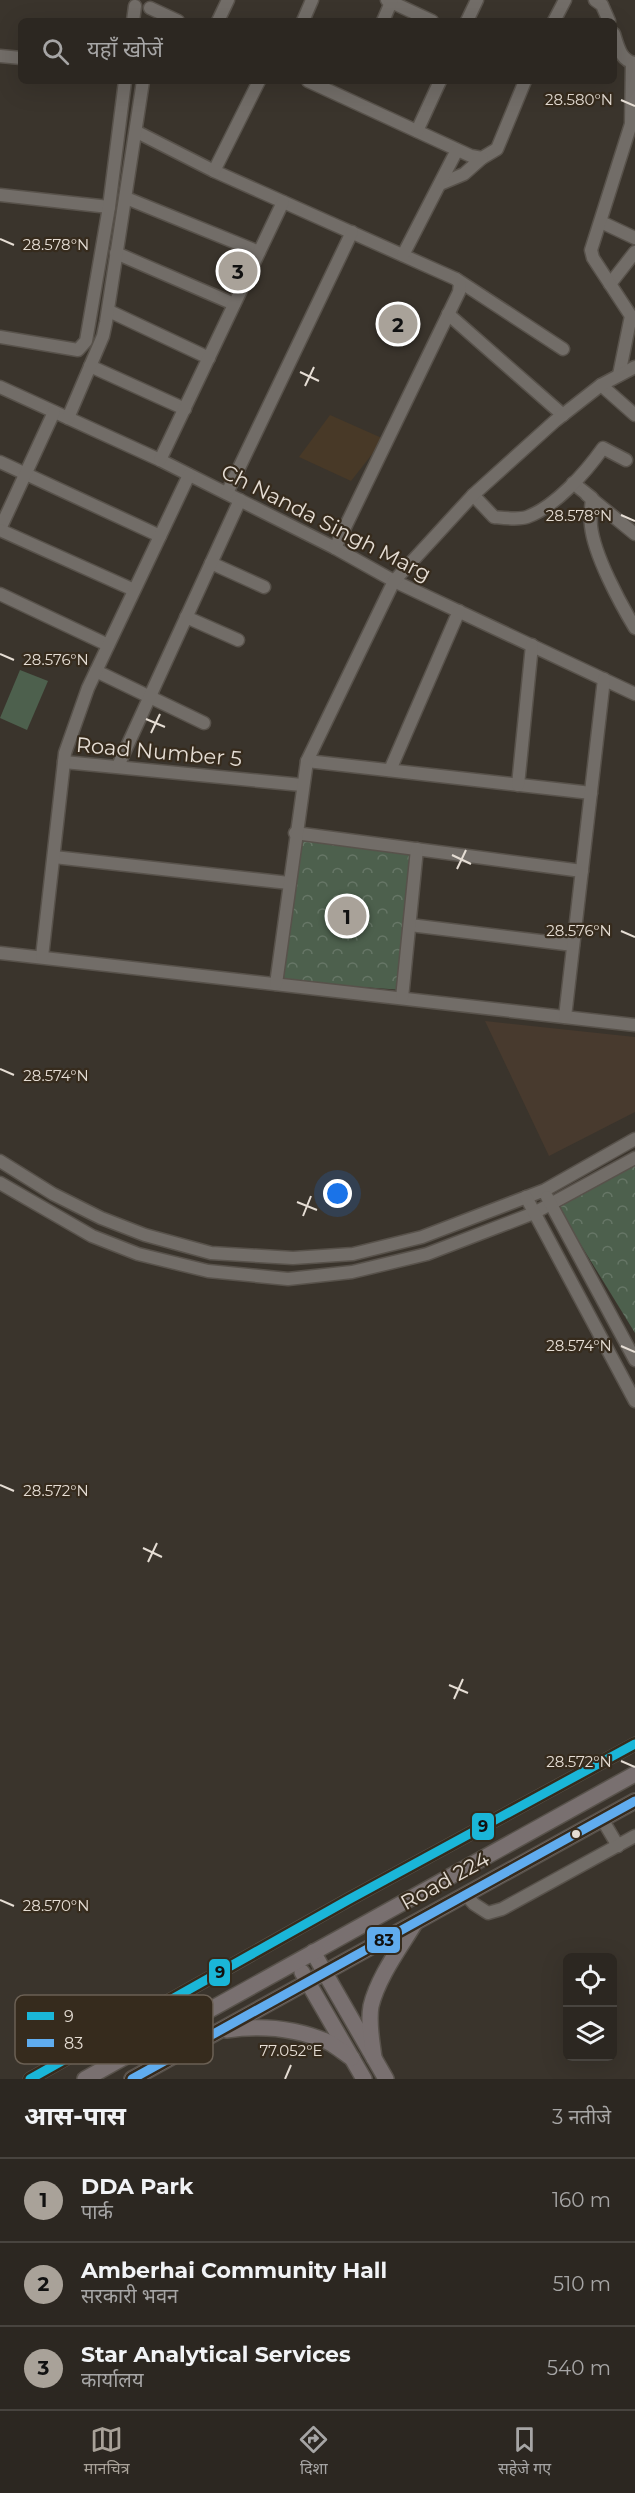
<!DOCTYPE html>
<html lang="hi">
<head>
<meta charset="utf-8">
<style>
	:root { --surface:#2c2721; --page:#38332e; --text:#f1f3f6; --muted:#a6a5a5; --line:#48443f; --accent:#a9a299 }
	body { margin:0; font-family:Montserrat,"Noto Sans Devanagari",sans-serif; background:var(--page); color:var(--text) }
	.controls { position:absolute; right:18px; bottom:18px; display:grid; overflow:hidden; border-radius:9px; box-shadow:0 6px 24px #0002 }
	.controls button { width:54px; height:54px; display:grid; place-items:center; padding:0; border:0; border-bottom:2px solid var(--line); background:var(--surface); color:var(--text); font:30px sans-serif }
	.you { position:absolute; left:338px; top:1194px; width:21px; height:21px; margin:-15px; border:4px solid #fff; border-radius:50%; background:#1a73e8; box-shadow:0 0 0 9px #1a73e833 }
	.badge { display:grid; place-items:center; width:39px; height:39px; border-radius:50%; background:var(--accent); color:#111; font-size:20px; font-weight:700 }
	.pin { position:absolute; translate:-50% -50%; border:3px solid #fff; box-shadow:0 2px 6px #0006 }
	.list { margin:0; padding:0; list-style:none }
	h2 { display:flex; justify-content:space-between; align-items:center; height:78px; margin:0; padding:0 24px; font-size:26px }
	h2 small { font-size:20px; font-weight:400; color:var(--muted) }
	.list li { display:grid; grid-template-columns:39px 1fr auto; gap:18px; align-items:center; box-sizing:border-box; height:84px; padding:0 24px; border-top:2px solid var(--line) }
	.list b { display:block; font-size:22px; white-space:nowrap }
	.list p { margin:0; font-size:20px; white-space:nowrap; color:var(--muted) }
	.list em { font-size:20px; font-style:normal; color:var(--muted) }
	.icon { flex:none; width:33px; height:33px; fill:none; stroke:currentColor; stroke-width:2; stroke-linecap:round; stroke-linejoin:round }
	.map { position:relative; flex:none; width:635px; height:2079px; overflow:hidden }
	.search { position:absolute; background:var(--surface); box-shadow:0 6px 24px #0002; left:18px; right:18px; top:18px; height:66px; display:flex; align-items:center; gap:15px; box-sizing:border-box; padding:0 21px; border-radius:9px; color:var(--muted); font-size:22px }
	.sheet { height:330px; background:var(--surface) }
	nav { display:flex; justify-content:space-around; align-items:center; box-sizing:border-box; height:84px; border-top:2px solid var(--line); background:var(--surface); font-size:16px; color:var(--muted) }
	nav a { display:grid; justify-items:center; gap:3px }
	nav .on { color:var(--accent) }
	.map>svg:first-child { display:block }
</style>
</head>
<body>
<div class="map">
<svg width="635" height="2079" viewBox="0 0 635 2079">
	<defs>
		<pattern id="park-crowns" width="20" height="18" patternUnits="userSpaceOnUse" patternTransform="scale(1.5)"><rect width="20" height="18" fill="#4d604d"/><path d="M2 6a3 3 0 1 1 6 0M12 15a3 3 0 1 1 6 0" fill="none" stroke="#667666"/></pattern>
	</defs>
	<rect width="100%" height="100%" fill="#3a342c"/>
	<polygon fill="#483a2e" points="485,1021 635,1037 635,1112 549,1156"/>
	<polygon fill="#483927" points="330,415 384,439 351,481 299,457"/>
	<g fill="url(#park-crowns)">
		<polygon points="295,835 413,852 403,990 279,981"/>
		<polygon points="635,1164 635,1333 557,1206"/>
	</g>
	<polygon fill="#4d604d" points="20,670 48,681 27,730 0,718"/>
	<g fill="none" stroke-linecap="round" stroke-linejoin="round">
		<defs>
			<g id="minor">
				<polyline points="387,0 432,21"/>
				<polyline points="595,0 602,5 609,21"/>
				<polyline points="150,8 178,21"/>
				<polyline points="133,21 135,6"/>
				<polyline points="218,21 228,0"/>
				<polyline points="303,21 312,0"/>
				<polyline points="383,21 392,0"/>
				<polyline points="467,21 477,0"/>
				<polyline points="554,21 565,0"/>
				<path d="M614,34C618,47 621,61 635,63"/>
				<polyline points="0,56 21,58"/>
				<polyline points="308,81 471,156 482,158 497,149 525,81"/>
				<polyline points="417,131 440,81"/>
				<polyline points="137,132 214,171 456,279 563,349"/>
				<polyline points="214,171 259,81"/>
				<polyline points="440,184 464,174 482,158"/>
				<polyline points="0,195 109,207"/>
				<polyline points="126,198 259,252"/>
				<polyline points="601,222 635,238"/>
				<polyline points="116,253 234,304"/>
				<polyline points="403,255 457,150"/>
				<polyline points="610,284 635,252"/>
				<polyline points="109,311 209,358"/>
				<polyline points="448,314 563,415"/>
				<polyline points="0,337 78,350 86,341 109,207 125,81"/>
				<polyline points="90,366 185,409"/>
				<polyline points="619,375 631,316 593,258 591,250 631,124 632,63"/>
				<polyline points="601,385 635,415"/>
				<polyline points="0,387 160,460 335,548 394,581 635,694"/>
				<polyline points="68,418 103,336 106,322 143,81"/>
				<polyline points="160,460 283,202"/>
				<polyline points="0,462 160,536"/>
				<path d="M573,483L592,498C591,507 590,517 591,526C594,555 620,603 635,628"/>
				<polyline points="227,493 352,232"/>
				<path d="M473,495L494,517C504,518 518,520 527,517C555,507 586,472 603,448L626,460"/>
				<polyline points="587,495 635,534"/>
				<polyline points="0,529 54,412"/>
				<polyline points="0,530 134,590"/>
				<polyline points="335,548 459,292 460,283 456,279"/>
				<polyline points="211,563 264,587"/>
				<polyline points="0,594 108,645"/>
				<polyline points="186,617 238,640"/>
				<polyline points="96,671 204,723"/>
				<polyline points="307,761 591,793"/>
				<polyline points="64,762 302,785"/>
				<polyline points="118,766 240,500"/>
				<polyline points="390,770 459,611"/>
				<polyline points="518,785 532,645"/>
				<polyline points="295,833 582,871"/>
				<polyline points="54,857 289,883"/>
				<polyline points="410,925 573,945"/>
				<polyline points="0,953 635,1025"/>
				<polyline points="42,957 65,753 88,688 189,475"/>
				<polyline points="276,984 307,761 394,581 473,495 555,421 601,385 635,367"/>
				<polyline points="402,998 417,849"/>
				<polyline points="565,1017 604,679"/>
				<polyline points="0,1161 53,1194 101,1218 145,1235 211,1253 293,1258 353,1254 422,1237 545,1190 635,1139"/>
				<polyline points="0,1183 92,1236 138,1254 208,1271 288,1279 352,1272 427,1254 534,1213 635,1158"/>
				<polyline points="526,1197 635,1401"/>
				<polyline points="547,1197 635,1360"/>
				<polyline points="602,1819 618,1846"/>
				<polyline points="465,1894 474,1904 488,1913 502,1909 635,1836"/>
				<polyline points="30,2079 348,1900 635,1744"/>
			</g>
			<g id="major">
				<polyline points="313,1952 386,2079"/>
				<polyline points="302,1972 364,2079"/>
				<path d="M226,2030C260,2025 296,2028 328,2042C336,2046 344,2053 352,2058"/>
				<path d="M374,2058C372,2041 368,2023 371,2006C378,1977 400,1948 415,1923"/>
				<polyline points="85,2079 635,1774"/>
				<polyline points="132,2079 635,1801"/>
			</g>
		</defs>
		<use href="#minor" stroke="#58524b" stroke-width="15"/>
		<use href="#major" stroke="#58524b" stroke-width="18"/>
		<use href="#minor" stroke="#726d68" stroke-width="12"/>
		<use href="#major" stroke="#797070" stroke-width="15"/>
		<defs>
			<polyline id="bus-1" points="30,2079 348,1900 635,1744"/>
			<polyline id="bus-2" points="132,2079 635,1801"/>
		</defs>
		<use href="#bus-1" stroke="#362b1d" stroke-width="14"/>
		<use href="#bus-2" stroke="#362b1d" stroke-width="14"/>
		<use href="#bus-1" stroke="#1ab6d8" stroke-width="9"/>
		<use href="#bus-2" stroke="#60acee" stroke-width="9"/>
	</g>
	<path fill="none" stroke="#e5ddd4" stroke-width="2" d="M621,100L635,106M0,239L14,245M300,372L319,381M305,386L314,367M621,515L635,521M0,654L14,660M146,719L165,727M151,733L160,714M452,855L471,864M457,869L466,850M621,931L635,937M0,1069L14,1075M297,1202L317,1210M303,1216L311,1196M621,1346L635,1352M0,1485L14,1491M143,1548L162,1557M148,1562L157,1543M449,1685L468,1693M454,1699L463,1679M621,1761L635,1767M0,1900L14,1906M285,2079L291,2065"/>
	<circle fill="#e5ddd4" stroke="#362b1d" stroke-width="2" cx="576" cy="1834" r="5"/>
	<g text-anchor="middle" stroke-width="4.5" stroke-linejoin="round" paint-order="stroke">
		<g font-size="21" fill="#e5ddd4" stroke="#362b1d">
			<text transform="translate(326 523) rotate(27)" y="7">Ch Nanda Singh Marg</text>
			<text transform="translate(159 752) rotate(5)" y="7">Road Number 5</text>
			<text transform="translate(445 1881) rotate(-29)" y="7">Road 224</text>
		</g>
	</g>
	<rect x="15" y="1995" width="198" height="69" rx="9" fill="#362b1d" stroke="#6b6054" stroke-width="1.5"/>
	<rect x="27" y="2012" width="27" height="8" fill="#1ab6d8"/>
	<rect x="27" y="2039" width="27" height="8" fill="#60acee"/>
	<g font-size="16" fill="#e5ddd4">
		<text x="64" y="2022">9</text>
		<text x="64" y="2049">83</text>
	</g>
	<g font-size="15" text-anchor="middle" fill="#e5ddd4" stroke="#362b1d" stroke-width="4.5" stroke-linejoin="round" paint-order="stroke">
		<text x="579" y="105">28.580°N</text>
		<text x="56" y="250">28.578°N</text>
		<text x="579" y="521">28.578°N</text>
		<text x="56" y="665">28.576°N</text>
		<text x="579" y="936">28.576°N</text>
		<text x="56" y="1081">28.574°N</text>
		<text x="579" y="1351">28.574°N</text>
		<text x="56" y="1496">28.572°N</text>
		<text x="579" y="1767">28.572°N</text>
		<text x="56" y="1911">28.570°N</text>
		<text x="291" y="2056">77.052°E</text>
	</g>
	<g stroke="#362b1d" stroke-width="2">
		<rect x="471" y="1812" width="24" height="29" rx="6" fill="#1ab6d8"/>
		<rect x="366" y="1926" width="35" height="28" rx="6" fill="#60acee"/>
		<rect x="208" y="1958" width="23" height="29" rx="6" fill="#1ab6d8"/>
	</g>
	<g font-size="16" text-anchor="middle" font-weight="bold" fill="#111">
		<text x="483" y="1832">9</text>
		<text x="384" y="1946">83</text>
		<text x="220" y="1978">9</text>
	</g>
</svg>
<div class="controls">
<button><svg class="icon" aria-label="locate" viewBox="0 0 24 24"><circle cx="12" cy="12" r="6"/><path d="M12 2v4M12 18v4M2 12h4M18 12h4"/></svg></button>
<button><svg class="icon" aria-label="layers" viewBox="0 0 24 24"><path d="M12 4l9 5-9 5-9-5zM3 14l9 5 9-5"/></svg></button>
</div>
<div class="you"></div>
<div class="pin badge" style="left:347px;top:916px">1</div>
<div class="pin badge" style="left:398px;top:324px">2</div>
<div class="pin badge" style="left:238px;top:271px">3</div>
<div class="search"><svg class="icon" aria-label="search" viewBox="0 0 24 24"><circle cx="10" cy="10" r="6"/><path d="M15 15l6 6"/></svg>यहाँ खोजें</div>
</div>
<section class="sheet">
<h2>आस-पास<small>3 नतीजे</small></h2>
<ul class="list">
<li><span class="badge">1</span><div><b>DDA Park</b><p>पार्क</p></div><em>160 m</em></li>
<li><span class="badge">2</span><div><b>Amberhai Community Hall</b><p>सरकारी भवन</p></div><em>510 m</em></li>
<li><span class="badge">3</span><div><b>Star Analytical Services</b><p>कार्यालय</p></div><em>540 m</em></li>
</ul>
</section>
<nav>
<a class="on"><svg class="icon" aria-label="map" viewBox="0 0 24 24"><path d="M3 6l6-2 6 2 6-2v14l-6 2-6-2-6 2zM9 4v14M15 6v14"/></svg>मानचित्र</a>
<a><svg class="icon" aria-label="directions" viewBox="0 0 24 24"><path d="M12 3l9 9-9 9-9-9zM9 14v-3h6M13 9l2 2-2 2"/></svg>दिशा</a>
<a><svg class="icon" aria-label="saved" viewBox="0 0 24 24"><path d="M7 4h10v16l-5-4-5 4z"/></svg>सहेजे गए</a>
</nav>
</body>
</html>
